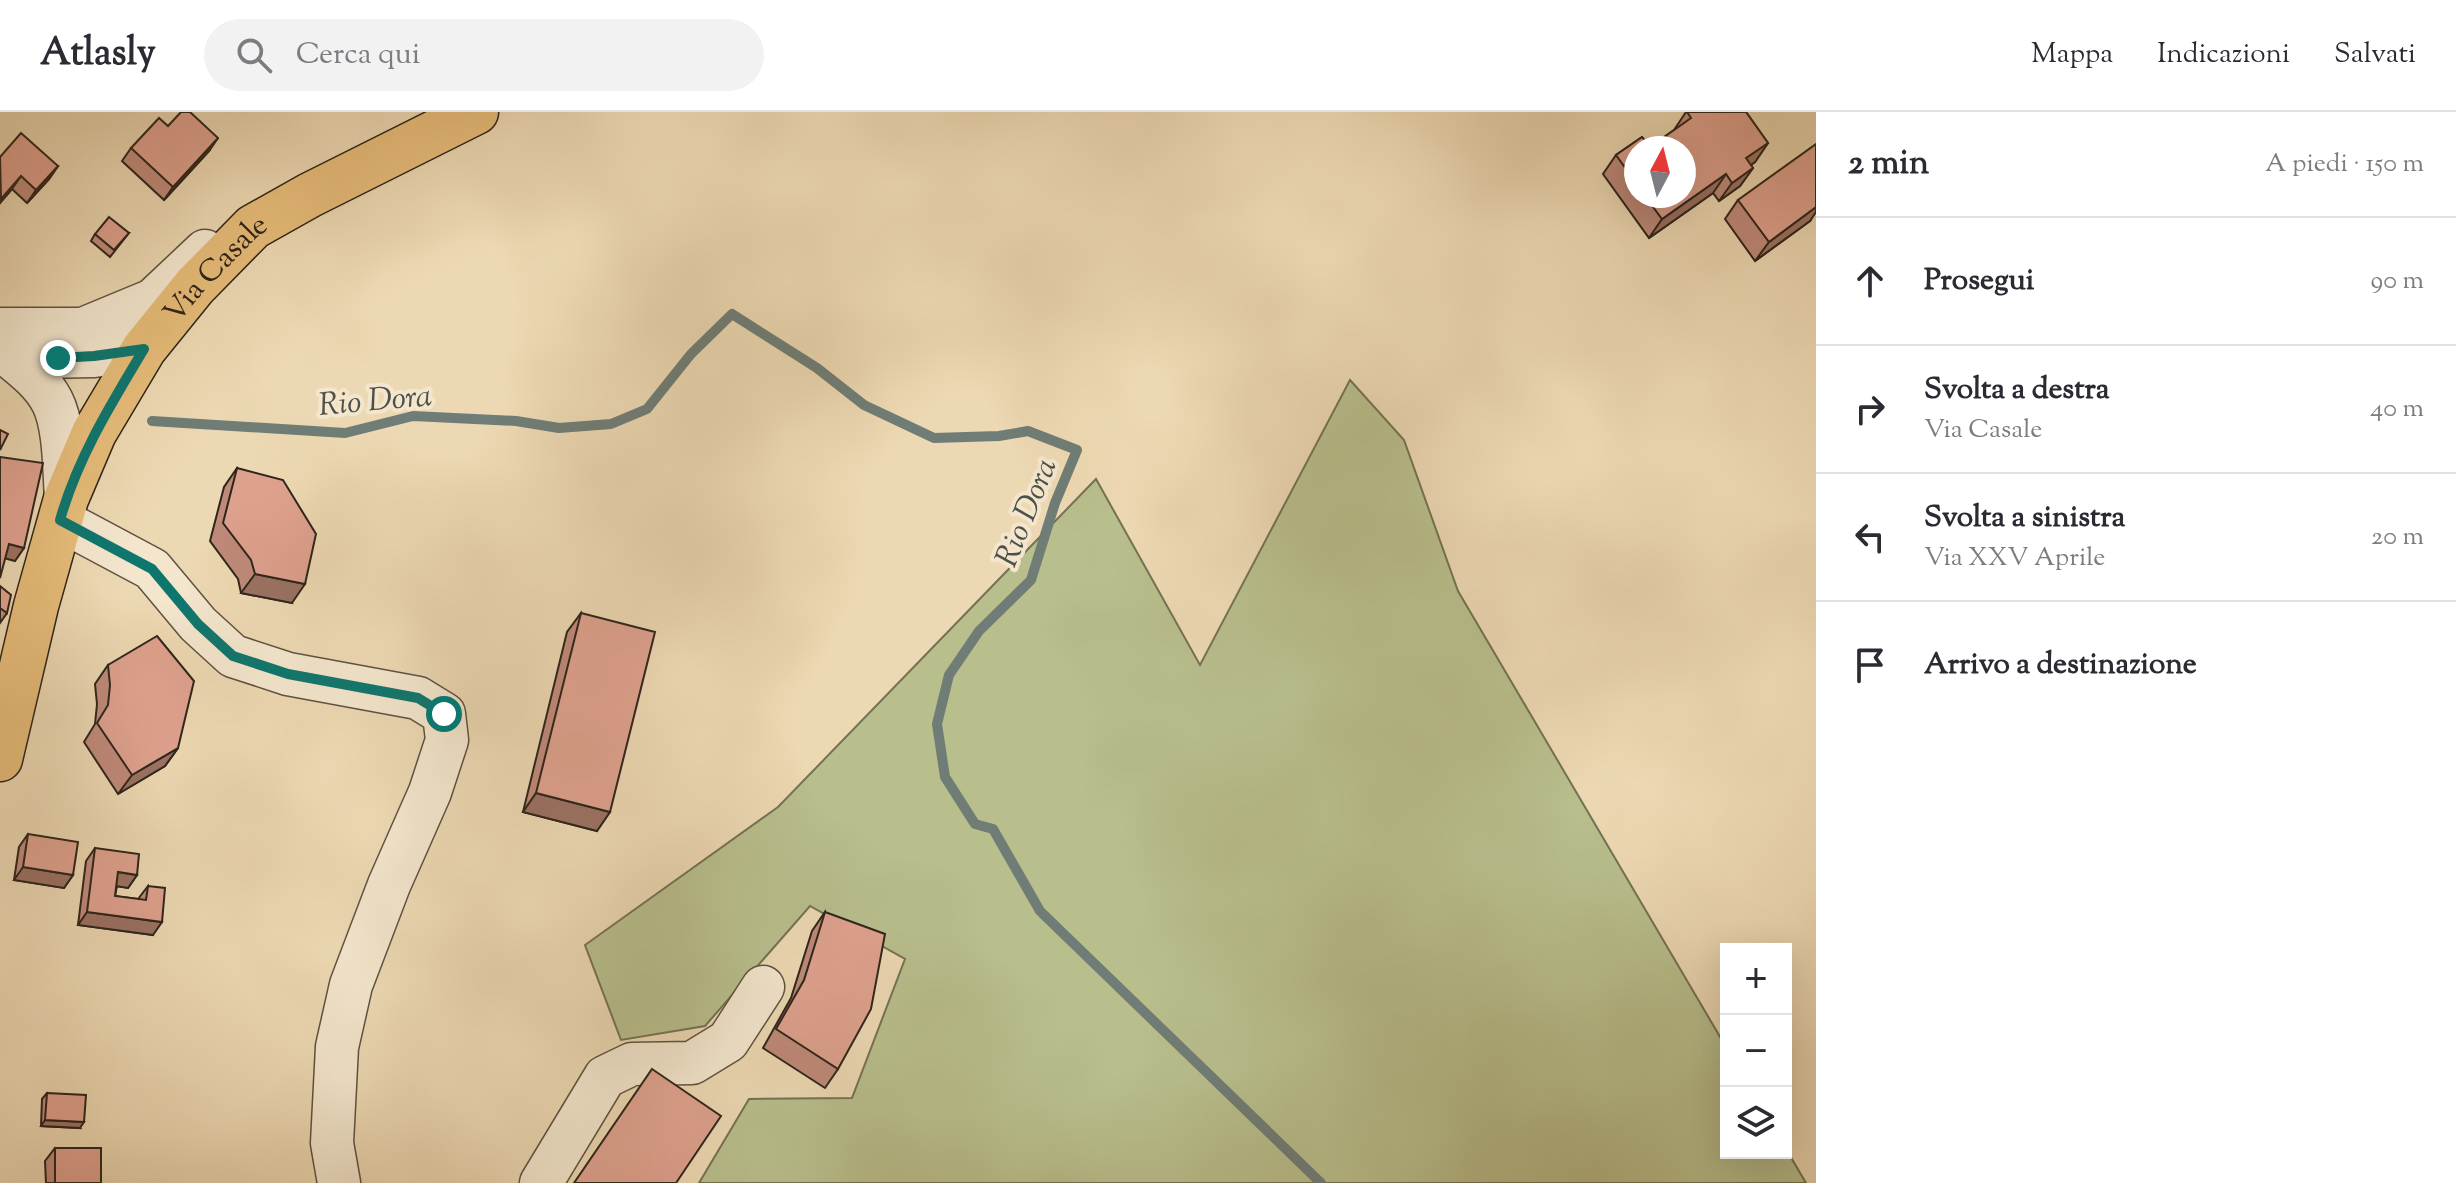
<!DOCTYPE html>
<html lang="it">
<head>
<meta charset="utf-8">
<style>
	:root { --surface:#fff; --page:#f2f2f3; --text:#2b2b33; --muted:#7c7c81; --line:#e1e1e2 }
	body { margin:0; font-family:"Sorts Mill Goudy",serif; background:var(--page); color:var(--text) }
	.controls { position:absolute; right:24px; bottom:24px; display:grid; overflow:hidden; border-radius:0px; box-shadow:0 8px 32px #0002 }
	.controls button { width:72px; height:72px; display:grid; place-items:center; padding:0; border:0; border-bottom:2px solid var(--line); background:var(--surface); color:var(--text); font:40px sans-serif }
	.compass { position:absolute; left:1624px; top:24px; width:72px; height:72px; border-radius:50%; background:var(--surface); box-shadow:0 8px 32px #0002; rotate:7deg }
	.stop { position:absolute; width:24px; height:24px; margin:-18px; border:6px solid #0f766e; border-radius:50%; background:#fff }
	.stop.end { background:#0f766e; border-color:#fff; box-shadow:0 2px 8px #0008 }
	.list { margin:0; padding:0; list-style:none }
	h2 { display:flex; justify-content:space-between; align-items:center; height:104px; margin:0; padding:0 32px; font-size:34px }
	h2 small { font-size:26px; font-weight:400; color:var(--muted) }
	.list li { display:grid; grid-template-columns:52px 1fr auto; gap:24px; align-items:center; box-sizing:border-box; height:128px; padding:0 32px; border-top:2px solid var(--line) }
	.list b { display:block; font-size:30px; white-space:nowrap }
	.list p { margin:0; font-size:26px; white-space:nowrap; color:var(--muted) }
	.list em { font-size:26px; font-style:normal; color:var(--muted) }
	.icon { flex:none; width:44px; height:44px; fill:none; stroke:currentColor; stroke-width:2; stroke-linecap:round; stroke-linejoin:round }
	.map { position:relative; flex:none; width:1816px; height:1071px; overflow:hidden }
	header { display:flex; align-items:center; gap:48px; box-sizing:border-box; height:112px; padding:0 40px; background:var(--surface); border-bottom:2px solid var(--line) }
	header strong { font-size:38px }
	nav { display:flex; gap:44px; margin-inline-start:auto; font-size:28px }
	.search { width:560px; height:72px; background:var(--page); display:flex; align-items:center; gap:20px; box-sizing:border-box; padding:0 28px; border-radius:44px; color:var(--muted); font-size:30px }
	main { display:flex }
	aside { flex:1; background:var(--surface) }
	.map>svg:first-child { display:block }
</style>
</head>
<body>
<header>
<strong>Atlasly</strong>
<div class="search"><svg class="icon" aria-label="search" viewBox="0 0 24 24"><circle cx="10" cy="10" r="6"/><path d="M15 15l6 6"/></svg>Cerca qui</div>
<nav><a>Mappa</a><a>Indicazioni</a><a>Salvati</a></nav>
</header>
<main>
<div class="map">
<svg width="1816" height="1071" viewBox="0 0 1816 1071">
	<rect width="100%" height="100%" fill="#ecd8b2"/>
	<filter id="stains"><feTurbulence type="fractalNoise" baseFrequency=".0025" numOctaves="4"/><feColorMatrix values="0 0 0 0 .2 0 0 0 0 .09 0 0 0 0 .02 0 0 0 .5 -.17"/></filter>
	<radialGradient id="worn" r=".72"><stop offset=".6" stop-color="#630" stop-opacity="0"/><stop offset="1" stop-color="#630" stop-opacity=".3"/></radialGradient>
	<polygon fill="#b8be8c" stroke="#737254" stroke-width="2" points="1350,268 1404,328 1458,479 1726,935 1726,1041 1786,1041 1786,1037 1806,1071 699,1071 749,987 852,986 905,847 810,794 705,914 621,928 585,833 778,695 1096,367 1200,553"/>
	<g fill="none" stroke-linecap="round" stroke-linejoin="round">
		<polyline stroke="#6f7d76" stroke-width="10" points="152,309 345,321 413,304 516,309 559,316 611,312 647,297 691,242 732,202 817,256 864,293 934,326 999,324 1028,319 1077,338 1055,391 1031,468 979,519 949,563 937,612 945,665 975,712 993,717 1040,799 1321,1071"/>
		<defs>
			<g id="minor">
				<polyline points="0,217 83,217 153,188 205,139"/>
				<path d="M9,244C25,257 42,270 52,289C65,314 64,359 66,387"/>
				<polyline points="37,245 94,244 144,237"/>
				<polyline points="60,408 152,457 198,512 233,544 288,562 418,586 444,602 447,628 430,680 389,773 351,873 337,935 332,1031 339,1071"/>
				<polyline points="541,1071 605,965 632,952 692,951 728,929 763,875"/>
			</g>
			<g id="major">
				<path id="s1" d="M0,647L36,494L66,387L94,321L144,237L195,174L253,115L310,83L476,0"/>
			</g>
		</defs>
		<use href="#minor" stroke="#5e5241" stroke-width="45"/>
		<use href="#major" stroke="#2e251b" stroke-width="47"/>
		<use href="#minor" stroke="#f3e6cd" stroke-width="42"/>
		<use href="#major" stroke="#e6bc79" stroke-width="44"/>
	</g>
	<g fill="#bf8a7a" stroke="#2e251b" stroke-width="2" fill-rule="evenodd">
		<path d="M1686,0H1746L1768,31L1755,50L1751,53L1753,56L1740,74L1719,89L1713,81L1649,126L1603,62L1616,43L1642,25L1650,35L1674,18ZM1636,36H1684V84H1636Z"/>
		<polygon points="131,36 209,39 164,88 122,49"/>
		<polygon points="0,45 58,54 49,67 27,91 12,77 0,91"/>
		<polygon points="1738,88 1810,109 1755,149 1725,107"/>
		<polygon points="129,121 110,145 91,129 95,122"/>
		<polygon points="237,356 292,491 241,481 238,467 210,429 224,375"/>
		<polygon points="0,474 7,501 0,511"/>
		<polygon points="581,501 597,719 523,700 567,520"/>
		<polygon points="108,553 178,636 165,654 118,682 84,630 95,612 97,592 95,572"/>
		<polygon points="28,722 73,763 64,776 14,768 19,735"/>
		<polygon points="95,736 137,763 128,776 117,774 115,784 138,787 148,774 153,823 78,813 86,749"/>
		<polygon points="825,800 838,957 825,976 763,936 791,886 812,819"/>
		<polygon points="47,981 80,1016 41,1014 42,987"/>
		<polygon points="55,1036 101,1071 46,1071 45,1049"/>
	</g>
	<g fill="#9b7163" stroke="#2e251b" stroke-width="2">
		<polygon points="218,26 209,39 164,88 173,75"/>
		<polygon points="1768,31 1755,50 1733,65 1746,46"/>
		<polygon points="58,54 49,67 27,91 36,78"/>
		<polygon points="1753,56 1740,74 1719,89 1732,71"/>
		<polygon points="1726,62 1713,81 1649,126 1662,107"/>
		<polygon points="21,64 12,77 0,91 0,88"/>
		<polygon points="1816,95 1816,100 1810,109 1755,149 1769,130"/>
		<polygon points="9,432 24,436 15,449 0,445"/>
		<polygon points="255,462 305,472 292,491 241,481"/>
		<polygon points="178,636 165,654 118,682 132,663"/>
		<polygon points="536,681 610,700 597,719 523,700"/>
		<polygon points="23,755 73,763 64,776 14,768"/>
		<polygon points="118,760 137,763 128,776 109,773"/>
		<polygon points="87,800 162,810 153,823 78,813"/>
		<polygon points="45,1008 84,1010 80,1016 41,1014"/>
	</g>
	<g fill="#dea18e" stroke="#2e251b" stroke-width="2">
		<polygon points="181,0 190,0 218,26 173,75 131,36 159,6 168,14"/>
		<polygon points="1687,0 1746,0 1768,31 1746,46 1753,56 1732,71 1726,62 1662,107 1645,84 1684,84 1684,36 1636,36 1636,71 1616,43 1642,25 1650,35 1691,6"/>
		<polygon points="21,21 58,54 36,78 21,64 1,87 0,45"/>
		<polygon points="1816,32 1816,95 1769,130 1738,88"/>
		<polygon points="109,105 129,121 114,138 95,122"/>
		<polygon points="0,318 8,322 0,338"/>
		<polygon points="0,345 43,351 24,436 9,432 0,466"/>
		<polygon points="237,356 283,368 316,422 305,472 255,462 251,448 223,411"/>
		<polygon points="0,474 11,483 7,501 0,496"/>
		<polygon points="581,501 655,520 610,700 536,681"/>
		<polygon points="157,524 194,569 178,636 132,663 97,611 108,593 110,573 108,553"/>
		<polygon points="28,722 78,730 73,763 23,755"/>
		<polygon points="95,736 139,742 137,763 118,760 115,784 146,788 148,774 165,776 162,810 87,800"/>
		<polygon points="825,800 885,822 871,897 838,957 776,917 804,868"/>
		<polygon points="652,957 721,1004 676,1071 574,1071"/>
		<polygon points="47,981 86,983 84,1010 45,1008"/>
		<rect x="55" y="1036" width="46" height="35"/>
	</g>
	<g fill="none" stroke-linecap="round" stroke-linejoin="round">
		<path stroke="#0f766e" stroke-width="10" d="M58,246L94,244L144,237C111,292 78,345 60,408L152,457L198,512L233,544L288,562L418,586L444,602"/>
	</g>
	<g text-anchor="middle" stroke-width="8" stroke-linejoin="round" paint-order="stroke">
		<g font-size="30" fill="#2e251b" stroke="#f3e6cd">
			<text dy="10" stroke="none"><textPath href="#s1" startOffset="546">Via Casale</textPath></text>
		</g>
		<g font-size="32" font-style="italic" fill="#4e5149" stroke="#f3e6cd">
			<text transform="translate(375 287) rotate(-5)" y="11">Rio Dora</text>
			<text transform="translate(1025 400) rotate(-68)" y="11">Rio Dora</text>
		</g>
	</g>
	<rect width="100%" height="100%" filter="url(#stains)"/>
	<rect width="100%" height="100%" fill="url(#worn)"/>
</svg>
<div class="controls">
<button>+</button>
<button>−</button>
<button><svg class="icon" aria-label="layers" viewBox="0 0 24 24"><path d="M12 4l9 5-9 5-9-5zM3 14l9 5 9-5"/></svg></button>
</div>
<svg class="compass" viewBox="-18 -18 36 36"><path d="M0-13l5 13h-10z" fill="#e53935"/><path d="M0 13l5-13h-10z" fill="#7c7c81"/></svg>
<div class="stop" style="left:444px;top:602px"></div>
<div class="stop end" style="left:58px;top:246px"></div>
</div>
<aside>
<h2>2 min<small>A piedi · 150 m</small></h2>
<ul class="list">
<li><svg class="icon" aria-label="ahead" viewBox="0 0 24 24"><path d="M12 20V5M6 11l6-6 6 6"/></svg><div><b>Prosegui</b></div><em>90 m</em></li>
<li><svg class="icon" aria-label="right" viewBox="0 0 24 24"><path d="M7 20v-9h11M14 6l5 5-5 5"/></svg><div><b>Svolta a destra</b><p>Via Casale</p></div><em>40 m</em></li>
<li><svg class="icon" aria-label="left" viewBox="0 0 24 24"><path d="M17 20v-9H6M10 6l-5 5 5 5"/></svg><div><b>Svolta a sinistra</b><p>Via XXV Aprile</p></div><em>20 m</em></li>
<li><svg class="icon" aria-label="arrive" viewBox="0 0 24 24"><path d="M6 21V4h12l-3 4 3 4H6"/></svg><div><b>Arrivo a destinazione</b></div></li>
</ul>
</aside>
</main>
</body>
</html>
